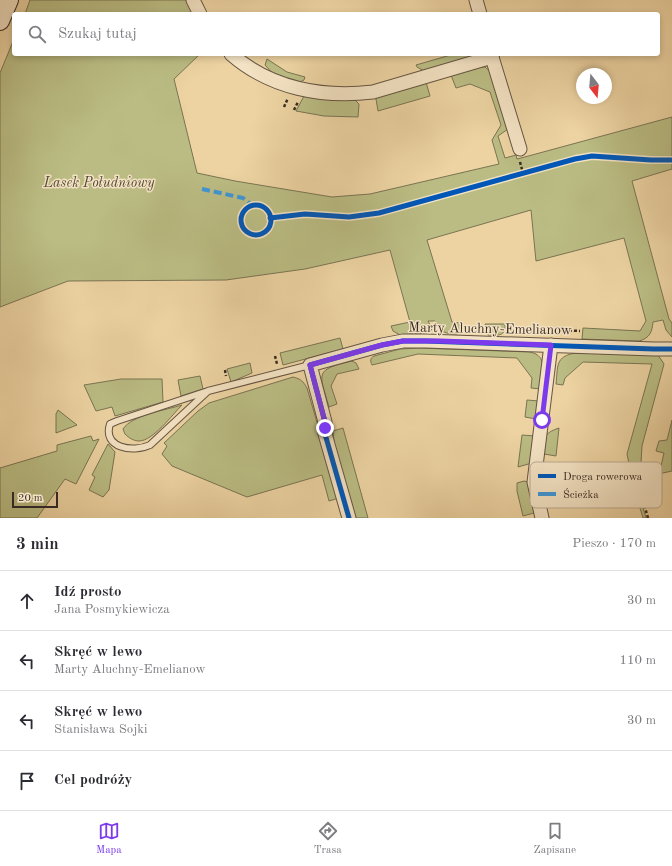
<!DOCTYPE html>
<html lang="pl">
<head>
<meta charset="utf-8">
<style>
	:root { --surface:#fff; --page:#f7f7f7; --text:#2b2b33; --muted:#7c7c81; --line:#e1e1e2; --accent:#7c3aed }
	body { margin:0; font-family:"Old Standard TT",serif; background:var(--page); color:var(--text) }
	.compass { position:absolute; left:576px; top:68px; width:36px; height:36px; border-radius:50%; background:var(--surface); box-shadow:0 2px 6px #0003; rotate:164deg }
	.scale { position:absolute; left:12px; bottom:10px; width:46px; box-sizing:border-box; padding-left:4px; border:2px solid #392b23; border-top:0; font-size:11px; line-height:14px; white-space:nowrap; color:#392b23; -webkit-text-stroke:3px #f3e2c3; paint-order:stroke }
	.stop { position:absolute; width:12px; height:12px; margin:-9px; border:3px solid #7c3aed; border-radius:50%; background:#fff }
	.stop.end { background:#7c3aed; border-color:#fff; box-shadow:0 1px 4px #0008 }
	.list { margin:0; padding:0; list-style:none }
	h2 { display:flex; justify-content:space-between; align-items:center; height:52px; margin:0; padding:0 16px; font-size:17px }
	h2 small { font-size:13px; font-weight:400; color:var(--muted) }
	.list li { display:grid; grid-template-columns:26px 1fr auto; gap:12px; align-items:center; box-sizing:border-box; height:60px; padding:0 16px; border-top:1px solid var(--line) }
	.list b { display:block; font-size:15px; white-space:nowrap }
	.list p { margin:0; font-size:13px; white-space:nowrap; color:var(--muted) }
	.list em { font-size:13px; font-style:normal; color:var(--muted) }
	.icon { flex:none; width:22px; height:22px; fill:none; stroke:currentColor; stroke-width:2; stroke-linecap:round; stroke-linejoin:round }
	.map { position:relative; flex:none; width:672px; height:518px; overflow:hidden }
	.search { position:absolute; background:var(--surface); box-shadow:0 2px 6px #0003; left:12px; right:12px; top:12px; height:44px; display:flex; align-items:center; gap:10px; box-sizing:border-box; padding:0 14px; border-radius:4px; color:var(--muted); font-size:15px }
	.sheet { height:292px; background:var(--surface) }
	nav { display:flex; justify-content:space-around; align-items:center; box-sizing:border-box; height:56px; border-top:1px solid var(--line); background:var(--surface); font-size:11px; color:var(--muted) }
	nav a { display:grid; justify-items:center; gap:2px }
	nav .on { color:var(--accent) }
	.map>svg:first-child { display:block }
</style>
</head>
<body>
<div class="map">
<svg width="672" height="518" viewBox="0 0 672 518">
	<rect width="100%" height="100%" fill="#edd3a2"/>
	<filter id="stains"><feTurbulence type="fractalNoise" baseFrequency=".005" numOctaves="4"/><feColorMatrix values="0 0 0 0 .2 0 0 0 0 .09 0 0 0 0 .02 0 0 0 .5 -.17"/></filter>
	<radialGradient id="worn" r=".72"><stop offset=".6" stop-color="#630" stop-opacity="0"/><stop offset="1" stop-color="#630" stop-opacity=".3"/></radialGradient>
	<g fill="#babc83" stroke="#7a7453">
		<polygon points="30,0 187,0 194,14 25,14"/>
		<path d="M14,39V54H200L174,79L197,173L235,181L332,197L370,194L499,164L492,140L501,125L490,92L470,84L456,88L451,75L480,67H485L492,73L508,129L498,136L505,158L516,155L517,159L521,158L672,117V169L632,181L669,319L672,323V337L666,330L663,320L653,322C652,332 650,338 639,341L582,339L583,328L640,331L646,321L624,238L536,261L531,210L427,240L452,322L460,323L461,330L457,334C445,334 440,332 435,321H428L432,329L429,333L400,335L393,331L391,326L410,322L390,250L305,269L226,280L68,281L0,307V73Z"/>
		<polygon points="454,54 476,54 474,56 424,71 417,67 416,65"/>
		<polygon points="267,59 287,72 305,77 304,80 298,83 274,75 265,65"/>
		<polygon points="426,82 430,96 378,111 376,99 378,96"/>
		<polygon points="304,96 355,100 359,104 358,117 324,116 296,111"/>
		<path d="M485,324H505C506,337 498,335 488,335Z"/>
		<polygon points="340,338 343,349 283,365 280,353"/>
		<path d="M418,348L530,352C549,356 542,374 541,389L531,388L532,378L517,358L418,354L372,365C370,361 370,358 374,356L400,349Z"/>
		<path d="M576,353L658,355L664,364L642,446L641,463L646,484L637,487L646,518H643L634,488L627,454L652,364L583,362L565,378L563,385L556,384C558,366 555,356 576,353Z"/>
		<path d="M352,361L356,363L359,369L337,374L331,386L337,404L329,407C319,372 314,370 352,361Z"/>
		<polygon points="250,363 252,373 231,382 227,369"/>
		<polygon points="200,376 203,389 181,396 178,380"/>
		<path d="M293,377C301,379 303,381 307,388L339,498L329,501L322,475L247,497L172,466L162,454L167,446L164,443L198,411L209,403Z"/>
		<polygon points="121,379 162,379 163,402 115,416 112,407 96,411 84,385"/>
		<polygon points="527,400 539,401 536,419 525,417"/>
		<path d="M182,405C172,415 153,441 139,441C134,441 129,438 125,434L123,429C132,415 166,410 182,405Z"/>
		<polygon points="58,410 77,425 56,433 56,414"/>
		<polygon points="672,420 672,471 658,474 656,474 653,468 653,464 661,466 664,453 656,451 659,441 667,440"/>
		<polygon points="343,428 368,518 354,518 335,453 333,431"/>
		<path d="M559,428L556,456L544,454C545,437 542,434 559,428Z"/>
		<polygon points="522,435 535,436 532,463 518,467"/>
		<polygon points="91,436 93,441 99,439 76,484 65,479 37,518 0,518 0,468 57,451 57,445"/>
		<polygon points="108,444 115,452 109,490 103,497 89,490 95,477 92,475"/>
		<polygon points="524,481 528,482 534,513 523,516 517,491 517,483"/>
	</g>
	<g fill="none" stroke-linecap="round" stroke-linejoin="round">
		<defs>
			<path id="service" d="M208,391L150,445C133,453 102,448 110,424L117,421L208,391L310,365"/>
			<g id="minor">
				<polyline points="193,0 200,14"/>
				<polyline points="476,0 480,14"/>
				<path d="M231,54C271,89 323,98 373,92L492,57"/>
				<polyline points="491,54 520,149"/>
				<polyline points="349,518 325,434 325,422 310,365 382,345 403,341 426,341 654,349 672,349"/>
				<polyline points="542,518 534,482 551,345"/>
			</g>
			<polyline id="secondary" points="0,21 9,0"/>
		</defs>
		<use href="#service" stroke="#665543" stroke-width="8"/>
		<use href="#minor" stroke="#665543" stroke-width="15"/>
		<use href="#secondary" stroke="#392b23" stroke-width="20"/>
		<g stroke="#392b23" stroke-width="2.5" stroke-dasharray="3 2" stroke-linecap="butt">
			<polyline points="284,107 288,98"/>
			<polyline points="294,110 298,102"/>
			<polyline points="520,162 523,173"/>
			<polyline points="559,330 580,331"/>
			<polyline points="275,356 277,364"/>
			<polyline points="225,370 226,376"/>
			<polyline points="648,518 640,490 657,482"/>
		</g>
		<use href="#service" stroke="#f3e2c3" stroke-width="6"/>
		<use href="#minor" stroke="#f3e2c3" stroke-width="13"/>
		<use href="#secondary" stroke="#f3e2c3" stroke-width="18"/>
		<polyline stroke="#3e96d6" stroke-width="4" stroke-dasharray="8 4" stroke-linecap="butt" points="202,189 243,198 253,206"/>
		<defs>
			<g id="cycleway">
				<circle cx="256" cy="220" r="15"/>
				<polyline points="270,218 305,214 349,217 379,213 575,159 592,156 651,160 672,160"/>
				<polyline points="349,518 325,434 325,422 310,365 382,345 403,341 426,341 654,349 672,349"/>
			</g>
		</defs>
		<use href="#cycleway" stroke="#f3e2c3" stroke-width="8"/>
		<use href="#cycleway" stroke="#0057b8" stroke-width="5"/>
	</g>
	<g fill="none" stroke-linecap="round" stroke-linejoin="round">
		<polyline stroke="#7c3aed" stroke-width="5" points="325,428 325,422 310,365 382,345 403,341 440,341 551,345 542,420"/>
	</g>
	<g text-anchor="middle" stroke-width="3" stroke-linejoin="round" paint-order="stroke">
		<g font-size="14" font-style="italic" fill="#534836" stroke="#f3e2c3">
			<text x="99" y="187">Lasek Południowy</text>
		</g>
		<g font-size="14" fill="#392b23" stroke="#f3e2c3">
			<text transform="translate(490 328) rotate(1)" y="5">Marty Aluchny-Emelianow</text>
		</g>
	</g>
	<rect x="530" y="462" width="132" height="46" rx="6" fill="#f3e2c3" stroke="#bbab93" stroke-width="1"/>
	<rect x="538" y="474" width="18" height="4" fill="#0057b8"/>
	<rect x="538" y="492" width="18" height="4" fill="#3e96d6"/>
	<g font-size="11" fill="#392b23">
		<text x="563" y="480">Droga rowerowa</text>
		<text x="563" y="498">Ścieżka</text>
	</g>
	<rect width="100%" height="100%" filter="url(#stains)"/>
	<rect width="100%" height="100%" fill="url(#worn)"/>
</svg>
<svg class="compass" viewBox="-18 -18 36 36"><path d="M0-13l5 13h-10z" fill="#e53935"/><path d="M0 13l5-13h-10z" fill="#7c7c81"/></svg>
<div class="scale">20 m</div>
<div class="stop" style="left:542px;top:420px"></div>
<div class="stop end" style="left:325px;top:428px"></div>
<div class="search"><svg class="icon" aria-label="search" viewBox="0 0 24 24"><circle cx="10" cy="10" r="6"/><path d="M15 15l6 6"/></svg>Szukaj tutaj</div>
</div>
<section class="sheet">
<h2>3 min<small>Pieszo · 170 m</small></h2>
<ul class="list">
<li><svg class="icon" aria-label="ahead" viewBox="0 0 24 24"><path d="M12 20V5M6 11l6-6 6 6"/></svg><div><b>Idź prosto</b><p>Jana Posmykiewicza</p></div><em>30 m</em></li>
<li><svg class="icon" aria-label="left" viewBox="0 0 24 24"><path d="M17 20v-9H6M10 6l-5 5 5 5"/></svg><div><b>Skręć w lewo</b><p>Marty Aluchny-Emelianow</p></div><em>110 m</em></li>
<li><svg class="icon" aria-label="left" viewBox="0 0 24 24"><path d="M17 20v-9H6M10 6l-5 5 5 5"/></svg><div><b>Skręć w lewo</b><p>Stanisława Sojki</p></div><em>30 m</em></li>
<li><svg class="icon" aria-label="arrive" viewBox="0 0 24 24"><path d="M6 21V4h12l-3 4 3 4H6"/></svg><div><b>Cel podróży</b></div></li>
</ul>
</section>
<nav>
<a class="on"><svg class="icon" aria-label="map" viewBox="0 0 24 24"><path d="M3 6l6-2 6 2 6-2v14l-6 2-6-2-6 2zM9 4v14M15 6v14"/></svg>Mapa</a>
<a><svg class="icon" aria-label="directions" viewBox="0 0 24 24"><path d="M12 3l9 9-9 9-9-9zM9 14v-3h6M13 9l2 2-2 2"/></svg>Trasa</a>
<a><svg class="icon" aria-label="saved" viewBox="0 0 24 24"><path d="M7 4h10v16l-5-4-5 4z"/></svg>Zapisane</a>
</nav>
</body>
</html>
